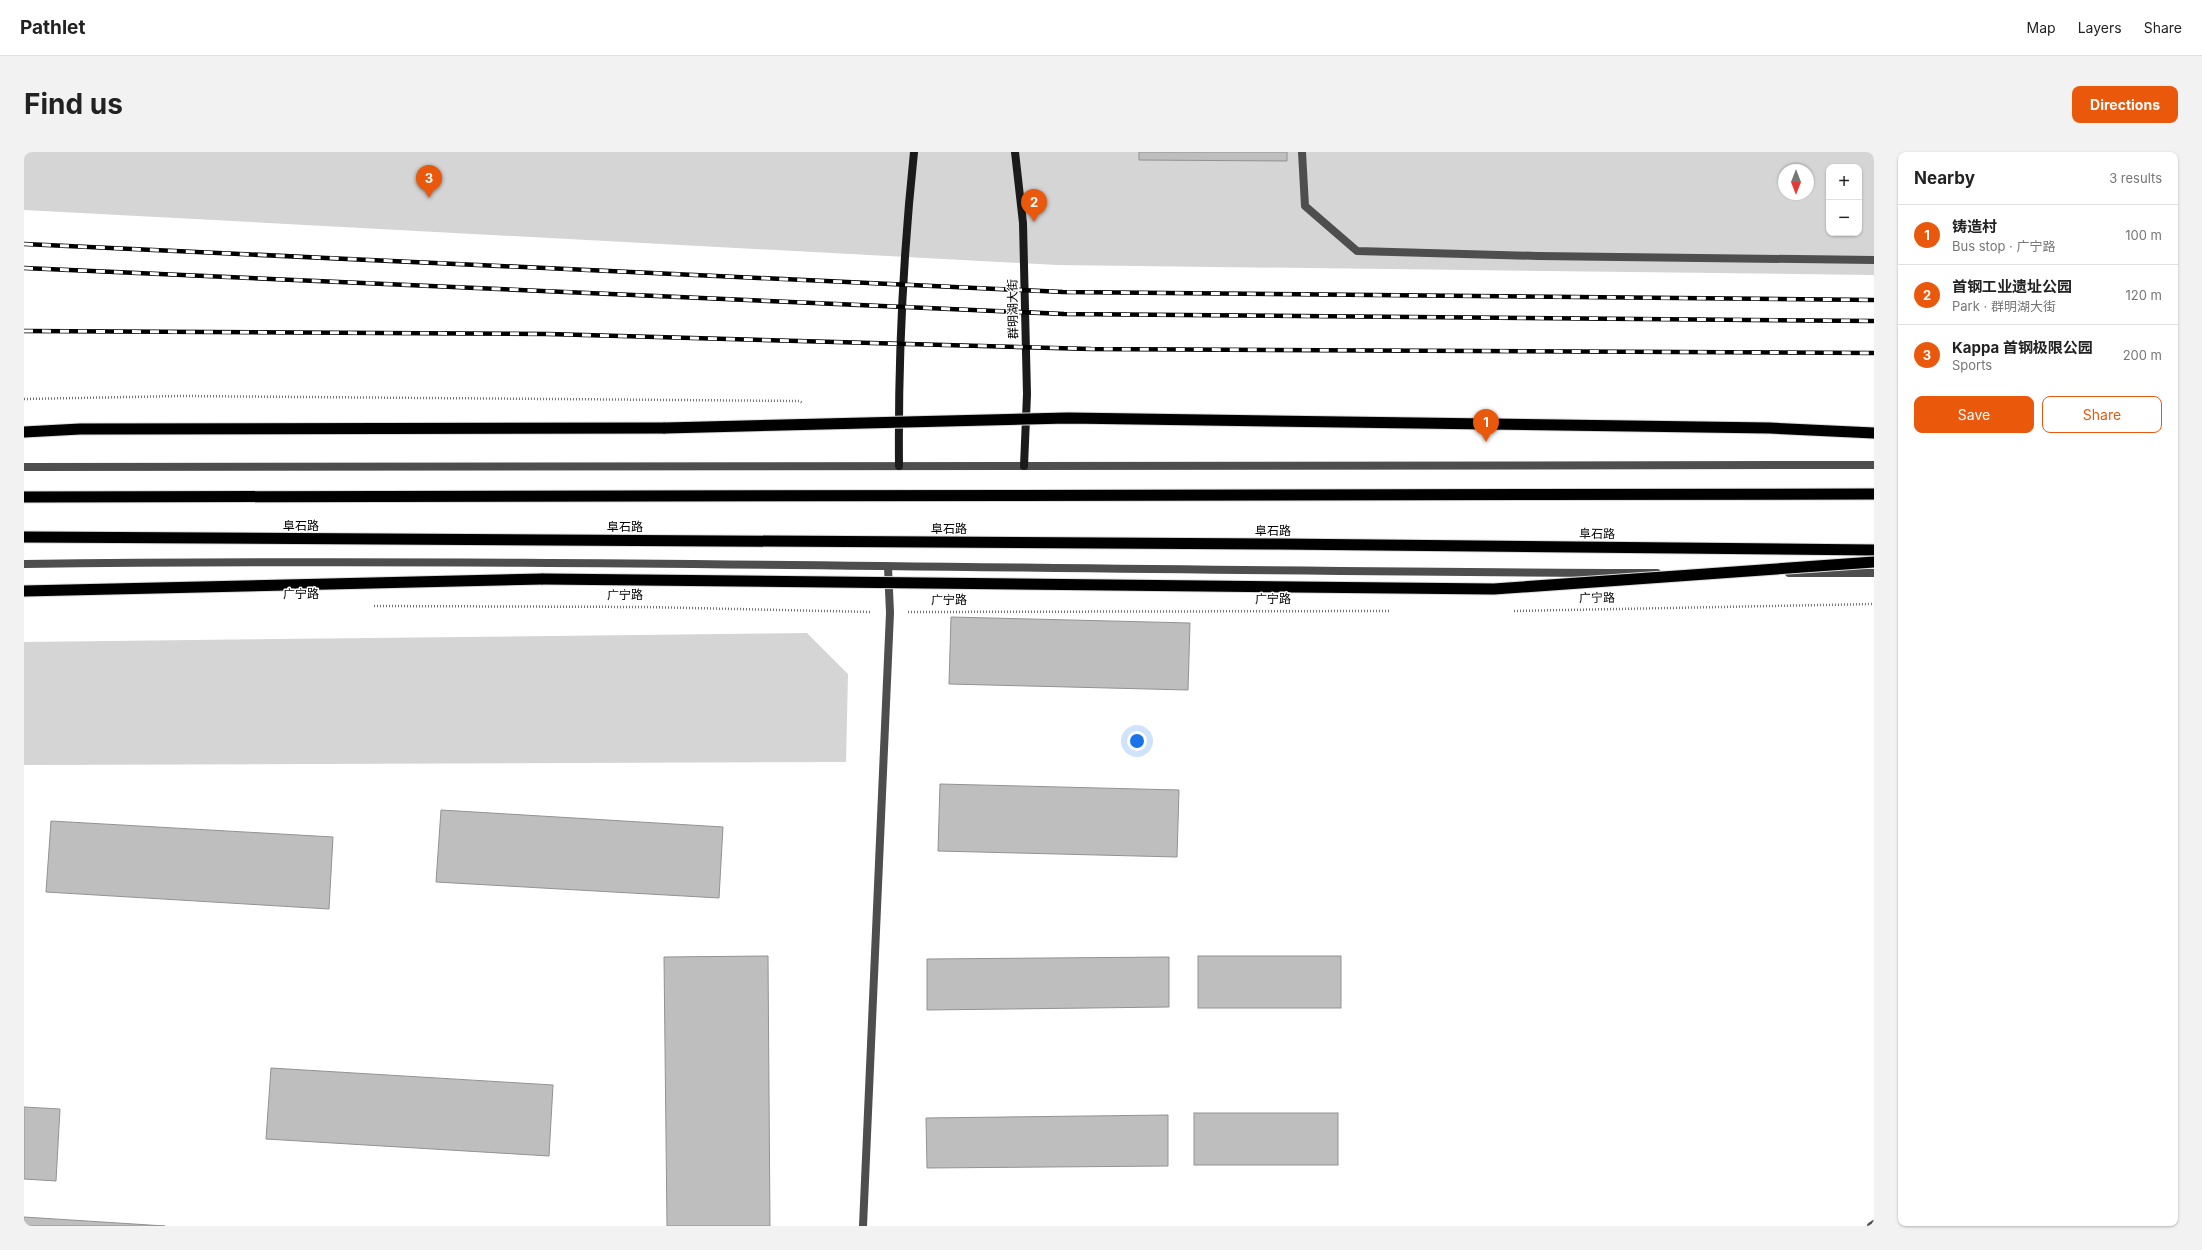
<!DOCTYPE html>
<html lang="en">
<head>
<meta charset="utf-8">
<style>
	:root { --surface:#fff; --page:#f2f2f2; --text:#222; --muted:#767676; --line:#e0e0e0; --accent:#ea580c }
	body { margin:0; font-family:Inter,"Noto Sans SC",sans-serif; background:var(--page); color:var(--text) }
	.controls { position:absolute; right:12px; top:12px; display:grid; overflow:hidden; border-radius:8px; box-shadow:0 1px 3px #0004 }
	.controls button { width:36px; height:36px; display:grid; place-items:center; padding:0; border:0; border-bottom:1px solid var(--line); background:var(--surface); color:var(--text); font:20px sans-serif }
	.compass { position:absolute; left:1754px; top:12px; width:36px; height:36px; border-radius:50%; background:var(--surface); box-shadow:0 1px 3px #0004; rotate:180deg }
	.you { position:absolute; left:1113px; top:589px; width:14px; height:14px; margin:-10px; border:3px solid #fff; border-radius:50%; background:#1a73e8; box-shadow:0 0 0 6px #1a73e833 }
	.badge { display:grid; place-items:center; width:26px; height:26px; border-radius:50%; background:var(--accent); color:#fff; font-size:13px; font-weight:700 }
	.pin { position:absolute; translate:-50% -33px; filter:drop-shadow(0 1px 2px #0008) }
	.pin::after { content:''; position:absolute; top:21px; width:14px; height:12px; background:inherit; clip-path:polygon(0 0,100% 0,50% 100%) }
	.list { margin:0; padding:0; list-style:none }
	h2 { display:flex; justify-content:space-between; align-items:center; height:52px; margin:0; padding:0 16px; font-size:17px }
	h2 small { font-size:13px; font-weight:400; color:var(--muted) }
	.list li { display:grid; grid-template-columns:26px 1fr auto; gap:12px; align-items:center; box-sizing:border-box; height:60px; padding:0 16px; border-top:1px solid var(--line) }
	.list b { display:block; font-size:15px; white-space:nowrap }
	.list p { margin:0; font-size:13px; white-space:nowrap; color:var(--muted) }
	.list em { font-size:13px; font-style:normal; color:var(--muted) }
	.actions { display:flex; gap:8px; padding:12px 16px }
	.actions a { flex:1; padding:9px 0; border:1px solid var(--accent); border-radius:8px; text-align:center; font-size:14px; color:var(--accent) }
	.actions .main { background:var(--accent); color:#fff }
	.map { position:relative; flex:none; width:1850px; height:1074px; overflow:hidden; border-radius:8px }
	header { display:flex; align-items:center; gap:24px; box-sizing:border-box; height:56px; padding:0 20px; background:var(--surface); border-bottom:1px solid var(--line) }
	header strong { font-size:19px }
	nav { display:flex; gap:22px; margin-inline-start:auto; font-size:14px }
	.intro { display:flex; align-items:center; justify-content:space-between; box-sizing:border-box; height:96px; padding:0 24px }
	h1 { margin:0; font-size:28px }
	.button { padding:10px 18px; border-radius:8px; background:var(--accent); color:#fff; font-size:14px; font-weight:700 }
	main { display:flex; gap:24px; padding:0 24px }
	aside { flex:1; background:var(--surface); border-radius:8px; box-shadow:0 1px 3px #0004 }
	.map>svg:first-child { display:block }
</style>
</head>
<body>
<header>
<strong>Pathlet</strong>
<nav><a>Map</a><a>Layers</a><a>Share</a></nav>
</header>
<div class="intro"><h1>Find us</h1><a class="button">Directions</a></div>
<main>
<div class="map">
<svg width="1850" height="1074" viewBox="0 0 1850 1074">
	<rect width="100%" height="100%" fill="#fff"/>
	<g fill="#d5d5d5" fill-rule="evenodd">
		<path d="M0,0H1850V123L1033,113L0,58ZM1805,15H1835V81H1805ZM1760,18H1784V42H1760Z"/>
		<polygon points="783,481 824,522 822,610 0,613 0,490"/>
	</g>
	<g fill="#bebebe" stroke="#929292">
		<polygon points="1115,0 1263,0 1263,9 1115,8"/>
		<polygon points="927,465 1166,471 1164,538 925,532"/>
		<polygon points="916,632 1155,638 1153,705 914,699"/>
		<polygon points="417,658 699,675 695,746 412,730"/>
		<polygon points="27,669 309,685 305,757 22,740"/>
		<polygon points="744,804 746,1074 643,1074 640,805"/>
		<rect x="1174" y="804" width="143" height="52"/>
		<polygon points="1145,805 1145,855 903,858 903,807"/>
		<polygon points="247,916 529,933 525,1004 242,987"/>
		<polygon points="0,955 36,957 32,1029 0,1027"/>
		<rect x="1170" y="961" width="144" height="52"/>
		<polygon points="1144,963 1144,1014 903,1016 902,966"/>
		<polygon points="0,1065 141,1074 0,1074"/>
	</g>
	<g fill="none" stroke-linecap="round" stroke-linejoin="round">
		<defs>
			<g id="trunk">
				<polyline points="0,280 56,277 641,276"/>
				<polyline points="0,345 1850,342"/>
				<polyline points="0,385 1254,392 1850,398"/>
				<polyline points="0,439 519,427"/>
			</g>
		</defs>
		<use href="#trunk" stroke="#dbdbdb" stroke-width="13"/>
		<g stroke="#707070" stroke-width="2.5" stroke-dasharray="1 2" stroke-linecap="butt">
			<polyline points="0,247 157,244 775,249 779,251"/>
			<polyline points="350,454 621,455 847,460"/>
			<polyline points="1490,459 1850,452"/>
			<polyline points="884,460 1365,459"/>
		</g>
		<polyline stroke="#4e4e4e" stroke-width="8" points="1278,0 1281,54 1333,99 1514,104 1850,108"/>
		<g stroke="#4e4e4e" stroke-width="8">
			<polyline points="0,315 1850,313"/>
			<path d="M0,412C544,405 1089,420 1633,421"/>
			<polyline points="1765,421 1850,421"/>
			<polyline points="839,1074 866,461 864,415"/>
			<polyline points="1847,1074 1850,1072"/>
		</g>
		<g stroke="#1b1b1b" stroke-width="8">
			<polyline points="991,0 999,71 1003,242 1000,314"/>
			<path d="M875,314C874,209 879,104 890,0"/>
		</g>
		<use href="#trunk" stroke="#000" stroke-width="11"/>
		<defs>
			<g id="rail">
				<polyline points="0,92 1039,140 1850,148"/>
				<polyline points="0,116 1040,162 1850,169"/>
				<polyline points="0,179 524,182 1067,197 1850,201"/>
			</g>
		</defs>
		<use href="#rail" stroke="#000" stroke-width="4.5"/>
		<use href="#rail" stroke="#fff" stroke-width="3" stroke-dasharray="9" stroke-linecap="butt"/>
		<defs>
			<g id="trunk-bridge">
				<polyline points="641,276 1044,266 1746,276 1850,281"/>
				<polyline points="519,427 1470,437 1850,410"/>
			</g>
		</defs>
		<use href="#trunk-bridge" stroke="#dbdbdb" stroke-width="13" stroke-linecap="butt"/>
		<use href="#trunk-bridge" stroke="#000" stroke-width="11"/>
	</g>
	<g text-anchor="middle" stroke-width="3" stroke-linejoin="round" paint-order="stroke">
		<g font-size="12" fill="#000" stroke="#fff">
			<text transform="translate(989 157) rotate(-91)" y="4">群明湖大街</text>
			<text x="277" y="378">阜石路</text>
			<text x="601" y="379">阜石路</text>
			<text x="925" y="381">阜石路</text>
			<text x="1249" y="383">阜石路</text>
			<text transform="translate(1573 382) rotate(1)" y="4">阜石路</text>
			<text x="277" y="446">广宁路</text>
			<text x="601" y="447">广宁路</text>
			<text transform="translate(1573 446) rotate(-1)" y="4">广宁路</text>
			<text x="1249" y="451">广宁路</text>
			<text x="925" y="452">广宁路</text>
		</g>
	</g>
</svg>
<div class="controls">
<button>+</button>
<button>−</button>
</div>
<svg class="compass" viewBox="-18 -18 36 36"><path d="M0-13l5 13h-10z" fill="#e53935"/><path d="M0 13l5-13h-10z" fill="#767676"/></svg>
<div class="you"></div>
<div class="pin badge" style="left:1462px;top:290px">1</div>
<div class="pin badge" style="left:1010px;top:70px">2</div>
<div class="pin badge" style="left:405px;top:46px">3</div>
</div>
<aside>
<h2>Nearby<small>3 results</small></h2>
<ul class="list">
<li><span class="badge">1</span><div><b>铸造村</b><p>Bus stop · 广宁路</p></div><em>100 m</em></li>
<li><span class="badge">2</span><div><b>首钢工业遗址公园</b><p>Park · 群明湖大街</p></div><em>120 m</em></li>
<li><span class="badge">3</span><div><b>Kappa 首钢极限公园</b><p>Sports</p></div><em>200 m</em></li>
</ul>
<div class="actions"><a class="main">Save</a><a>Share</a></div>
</aside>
</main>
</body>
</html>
